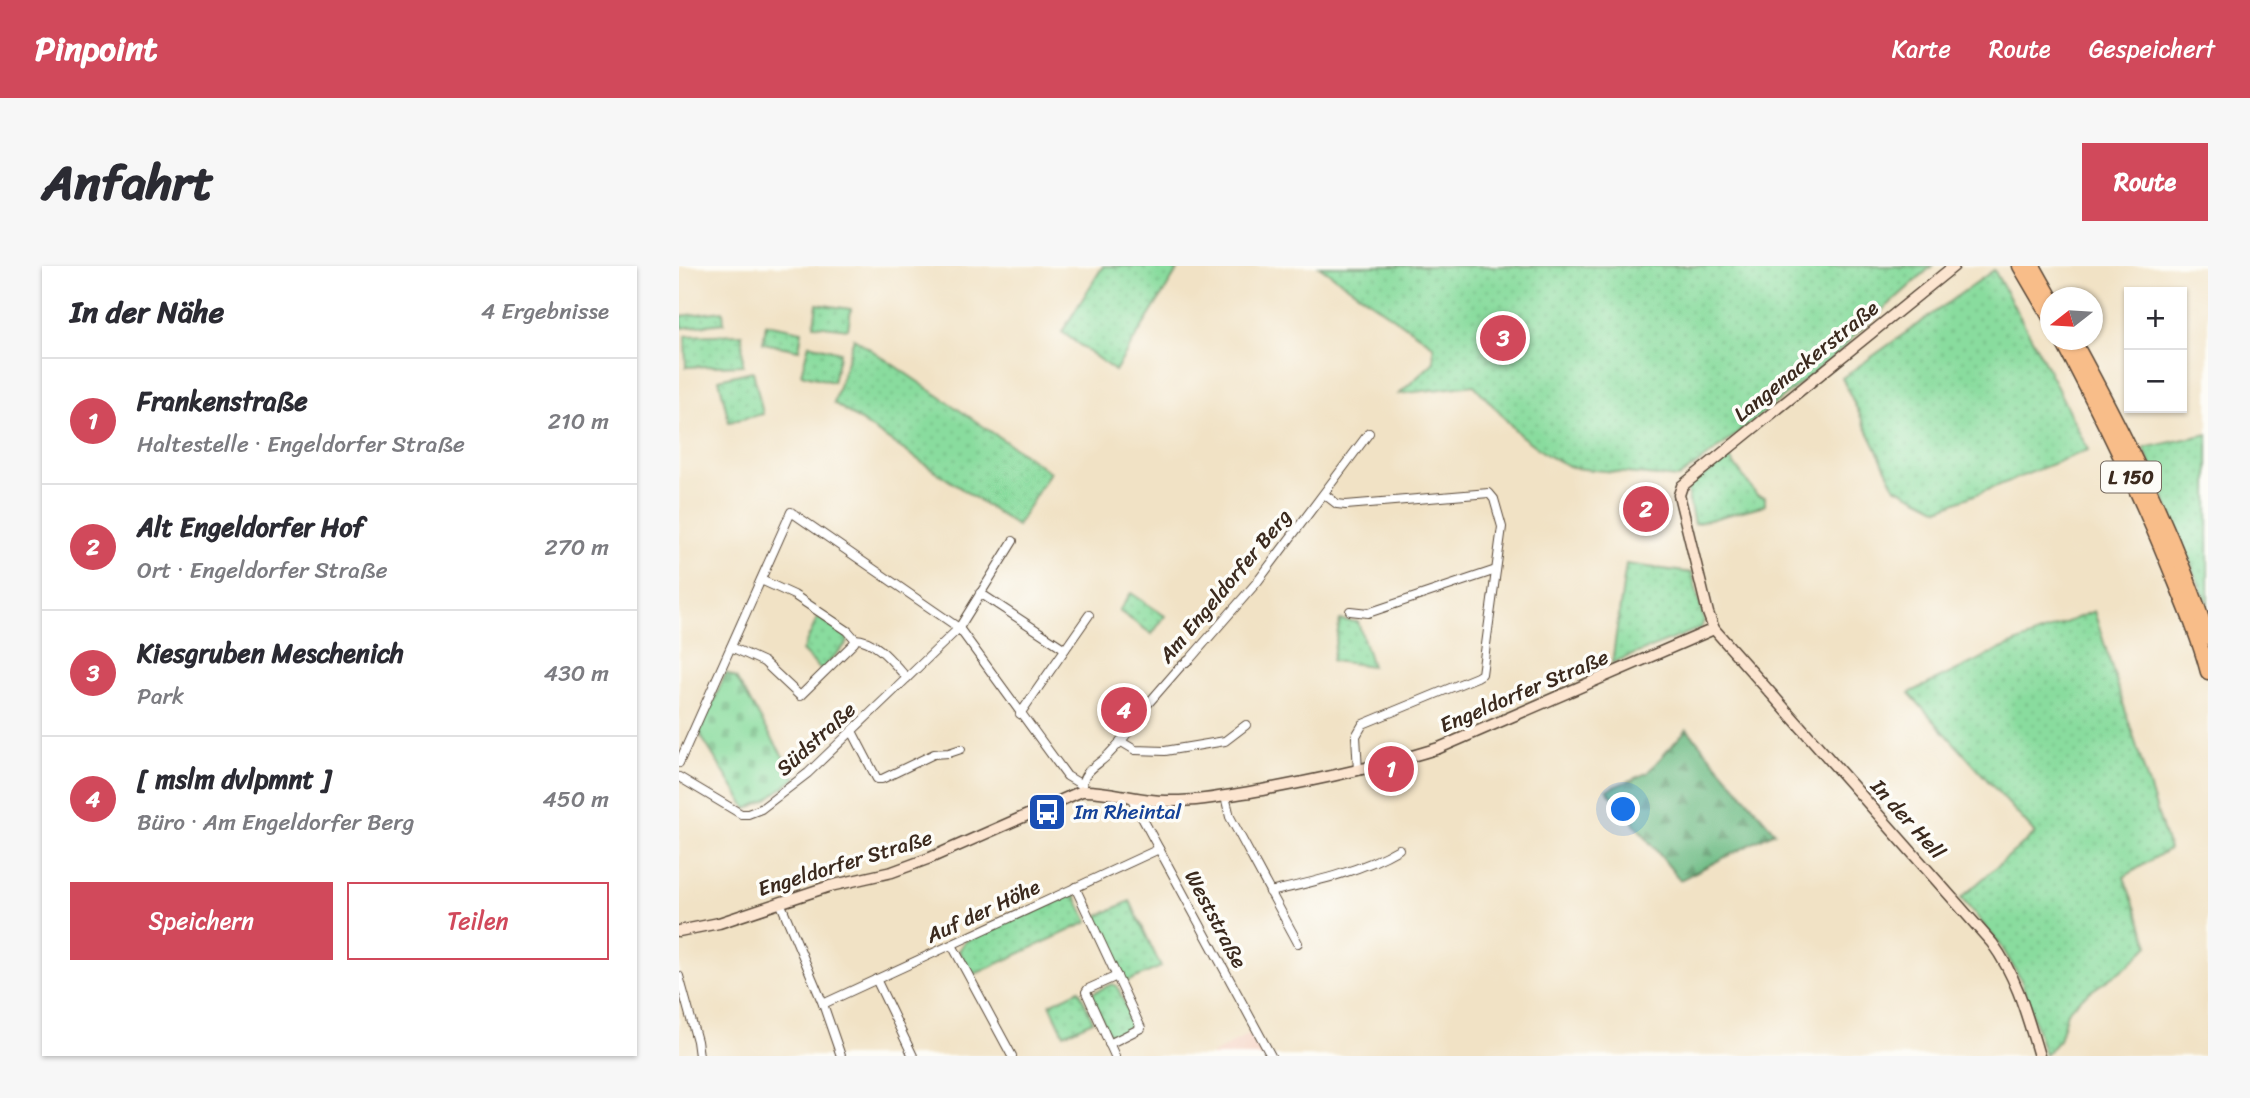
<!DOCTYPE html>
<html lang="de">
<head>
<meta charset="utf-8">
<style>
	:root { --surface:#fff; --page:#f7f7f7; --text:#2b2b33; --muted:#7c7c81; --line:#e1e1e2; --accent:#d1495b }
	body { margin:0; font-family:Sriracha,sans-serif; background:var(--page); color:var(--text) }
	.controls { position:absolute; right:21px; top:21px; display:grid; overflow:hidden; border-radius:0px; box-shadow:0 2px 5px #0004 }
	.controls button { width:63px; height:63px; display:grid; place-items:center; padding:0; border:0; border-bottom:2px solid var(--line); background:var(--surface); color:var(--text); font:35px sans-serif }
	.compass { position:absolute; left:1361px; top:21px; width:63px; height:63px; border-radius:50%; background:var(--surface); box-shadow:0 2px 5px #0004; rotate:253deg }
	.you { position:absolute; left:945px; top:544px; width:24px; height:24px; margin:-18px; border:5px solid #fff; border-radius:50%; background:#1a73e8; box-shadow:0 0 0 10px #1a73e833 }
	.badge { display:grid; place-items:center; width:46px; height:46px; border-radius:50%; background:var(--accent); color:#fff; font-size:23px; font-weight:700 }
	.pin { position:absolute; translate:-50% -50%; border:4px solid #fff; box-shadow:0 2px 7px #0006 }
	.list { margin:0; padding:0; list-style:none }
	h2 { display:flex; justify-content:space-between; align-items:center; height:91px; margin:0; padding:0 28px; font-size:30px }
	h2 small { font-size:23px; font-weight:400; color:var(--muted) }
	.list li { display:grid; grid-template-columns:46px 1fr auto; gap:21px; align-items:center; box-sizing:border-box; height:126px; padding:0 28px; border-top:2px solid var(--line) }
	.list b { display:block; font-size:26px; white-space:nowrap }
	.list p { margin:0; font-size:23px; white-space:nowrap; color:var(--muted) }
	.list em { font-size:23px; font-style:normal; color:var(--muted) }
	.actions { display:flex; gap:14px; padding:21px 28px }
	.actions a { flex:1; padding:16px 0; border:2px solid var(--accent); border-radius:0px; text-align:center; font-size:24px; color:var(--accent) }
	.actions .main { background:var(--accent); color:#fff }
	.map { position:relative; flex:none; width:1529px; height:790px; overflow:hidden; border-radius:0px }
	header { display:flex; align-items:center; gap:42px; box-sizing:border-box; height:98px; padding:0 35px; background:var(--accent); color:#fff }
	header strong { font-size:33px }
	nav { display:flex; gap:38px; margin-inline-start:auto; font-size:24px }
	.intro { display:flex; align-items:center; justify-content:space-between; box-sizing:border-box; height:168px; padding:0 42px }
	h1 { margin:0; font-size:49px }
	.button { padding:18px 32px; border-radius:0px; background:var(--accent); color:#fff; font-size:24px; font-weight:700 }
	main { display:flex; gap:42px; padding:0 42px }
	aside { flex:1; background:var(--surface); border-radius:0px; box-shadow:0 2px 5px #0004 }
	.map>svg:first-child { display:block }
</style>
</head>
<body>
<header>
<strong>Pinpoint</strong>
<nav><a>Karte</a><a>Route</a><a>Gespeichert</a></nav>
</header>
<div class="intro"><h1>Anfahrt</h1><a class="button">Route</a></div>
<main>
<aside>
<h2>In der Nähe<small>4 Ergebnisse</small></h2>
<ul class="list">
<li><span class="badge">1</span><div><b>Frankenstraße</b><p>Haltestelle · Engeldorfer Straße</p></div><em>210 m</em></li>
<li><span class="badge">2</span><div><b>Alt Engeldorfer Hof</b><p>Ort · Engeldorfer Straße</p></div><em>270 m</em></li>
<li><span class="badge">3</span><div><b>Kiesgruben Meschenich</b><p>Park</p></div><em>430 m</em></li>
<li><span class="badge">4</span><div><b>[ mslm dvlpmnt ]</b><p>Büro · Am Engeldorfer Berg</p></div><em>450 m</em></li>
</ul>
<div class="actions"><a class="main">Speichern</a><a>Teilen</a></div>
</aside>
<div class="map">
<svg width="1529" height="790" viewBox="0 0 1529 790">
	<defs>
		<pattern id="grass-dots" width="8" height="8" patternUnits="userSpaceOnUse" patternTransform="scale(1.75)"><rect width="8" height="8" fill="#89dc9e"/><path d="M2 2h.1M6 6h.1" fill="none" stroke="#77bd88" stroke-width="1.8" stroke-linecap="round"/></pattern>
		<pattern id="forest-firs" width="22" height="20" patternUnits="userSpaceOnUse" patternTransform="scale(1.75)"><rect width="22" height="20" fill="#6ebc85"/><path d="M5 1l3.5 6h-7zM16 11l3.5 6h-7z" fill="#5c996c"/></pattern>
		<pattern id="cemetery-stones" width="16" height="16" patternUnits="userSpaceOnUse" patternTransform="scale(1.75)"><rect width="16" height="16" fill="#89dc9e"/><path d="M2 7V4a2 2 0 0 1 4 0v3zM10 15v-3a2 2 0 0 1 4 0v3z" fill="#77bd88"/></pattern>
	</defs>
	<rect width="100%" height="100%" fill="#fdfcf7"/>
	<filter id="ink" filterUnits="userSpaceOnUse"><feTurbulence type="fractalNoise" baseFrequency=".0143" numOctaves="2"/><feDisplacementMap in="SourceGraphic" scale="14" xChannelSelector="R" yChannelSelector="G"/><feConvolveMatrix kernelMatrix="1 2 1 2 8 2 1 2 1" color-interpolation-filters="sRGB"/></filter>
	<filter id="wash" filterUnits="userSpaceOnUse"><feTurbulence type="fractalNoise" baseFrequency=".00686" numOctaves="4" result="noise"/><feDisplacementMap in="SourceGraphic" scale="28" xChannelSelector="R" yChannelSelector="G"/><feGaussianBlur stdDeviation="1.57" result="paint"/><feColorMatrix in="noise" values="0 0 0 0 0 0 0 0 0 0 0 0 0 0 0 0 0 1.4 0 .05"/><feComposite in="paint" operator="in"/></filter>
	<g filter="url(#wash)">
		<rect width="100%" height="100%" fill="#f1e2c5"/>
		<polygon fill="#f5d2c3" points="574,766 587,790 532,790 532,789"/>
		<g fill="url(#grass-dots)" stroke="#62835e" stroke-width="2">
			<polygon points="424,0 501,0 436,105 383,66"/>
			<polygon points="640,0 1253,0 1177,68 1157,89 1044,179 999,212 894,202 869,190 841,169 795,119 720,128 755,96 754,79"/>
			<polygon points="1315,4 1363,91 1409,184 1260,243 1216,221 1163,112"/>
			<polygon points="138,38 172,43 169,63 135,59"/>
			<polygon points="44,45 45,57 3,62 2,50"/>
			<polygon points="87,58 123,65 120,84 84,77"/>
			<polygon points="63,68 64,99 7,101 6,70"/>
			<polygon points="175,72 371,206 338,260 155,137"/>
			<polygon points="130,78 161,86 154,116 122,108"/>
			<polygon points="74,105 84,148 50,156 40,113"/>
			<polygon points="1529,168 1529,340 1465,182"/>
			<polygon points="1050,191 1078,229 1086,231 1086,239 1015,258 1008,225 1012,219"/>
			<polygon points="947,298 1013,307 1025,354 1022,362 933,397"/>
			<polygon points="452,327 486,350 473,368 440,345"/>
			<polygon points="1415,345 1490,583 1445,611 1470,679 1450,699 1402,732 1388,746 1380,774 1366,789 1342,714 1321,678 1282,632 1356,567 1230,427 1322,383"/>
			<polygon points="139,351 167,370 169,376 142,404 123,385"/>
			<polygon points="661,354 679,356 693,400 653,395"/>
			<polygon points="393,627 396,629 409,656 292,710 280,685 285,676"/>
			<polygon points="451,635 482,701 447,716 417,651"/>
			<polygon points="433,718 438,720 455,759 435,770 430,768 413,731 415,726"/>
			<polygon points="400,724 414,755 385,768 371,738"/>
		</g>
		<polygon fill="url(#forest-firs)" stroke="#547352" stroke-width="2" points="1008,463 1096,566 1001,614 928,524 968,507"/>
		<polygon fill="url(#cemetery-stones)" stroke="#62835e" stroke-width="2" points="47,407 57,412 117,512 87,534 68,543 20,467"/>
	</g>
	<g filter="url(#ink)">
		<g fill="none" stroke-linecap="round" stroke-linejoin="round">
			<defs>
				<g id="street">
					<polyline points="645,228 658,238 667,239 810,227 815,233 823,261 803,408 798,411 684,458 677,470 679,505"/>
					<polyline points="301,327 386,383"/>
					<polyline points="671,345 689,347 817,304"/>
					<path d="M176,373C197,373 215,398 228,412"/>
					<polyline points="52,381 85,396 121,430 175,377 176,373 169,365 115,329 82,314"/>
					<polyline points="341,448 410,349"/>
					<polyline points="173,465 198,513 203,513 255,488 270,487 282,483"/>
					<polyline points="441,475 456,484 486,485 546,475 567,459"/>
					<polyline points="0,497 112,246 280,362 388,510 403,519"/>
					<polyline points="0,511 62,548 69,548 82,543 129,507 280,362 334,275"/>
					<path d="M403,522C403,504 420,499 430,488C442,476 454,462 461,447L501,401L511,393L579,315L690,167"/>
					<polyline points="546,530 551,551 619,677"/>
					<polyline points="453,533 592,790"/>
					<polyline points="396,621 462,762 430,778"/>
					<path d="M591,626C634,616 681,606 720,583"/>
					<polyline points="101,636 144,738 162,790"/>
					<polyline points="273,679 333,790"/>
					<polyline points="0,710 18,775 20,790"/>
					<polyline points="197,713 234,790"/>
					<polyline points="144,738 480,583"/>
					<polyline points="436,790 407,726 409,723 438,710"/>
				</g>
				<g id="secondary">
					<path d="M1275,0L1003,220L1000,229L1029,347L1035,363L1313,677C1338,711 1348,750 1360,790"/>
					<path d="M0,665L40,657L151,620L213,606L251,592L403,525C431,524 458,535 487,535C519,536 551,529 583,524C643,513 702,500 760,482L1035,363"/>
				</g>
				<g id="highway">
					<polyline points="1341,0 1372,53"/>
					<polyline points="1354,0 1372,32"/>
					<path d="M1383,74C1421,146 1457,219 1488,295C1503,332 1519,368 1529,406"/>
					<path d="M1394,74C1446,169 1495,268 1529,371"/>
				</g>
			</defs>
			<use href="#street" stroke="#564637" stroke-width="10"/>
			<use href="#secondary" stroke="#564637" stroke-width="13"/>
			<use href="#highway" stroke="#564637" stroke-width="17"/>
			<use href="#street" stroke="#fff" stroke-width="8"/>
			<use href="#secondary" stroke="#fce5d0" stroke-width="10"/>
			<use href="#highway" stroke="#f8bd89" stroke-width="14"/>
		</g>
	</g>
	<defs>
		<symbol id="bus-square" viewBox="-11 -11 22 22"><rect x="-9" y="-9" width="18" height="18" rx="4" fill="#1a4fb4" stroke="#fdfcf7"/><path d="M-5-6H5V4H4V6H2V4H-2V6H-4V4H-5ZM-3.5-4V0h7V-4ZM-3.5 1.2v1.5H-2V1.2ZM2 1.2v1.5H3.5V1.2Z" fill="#fff"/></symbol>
	</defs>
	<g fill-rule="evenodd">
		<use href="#bus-square" x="346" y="524" width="44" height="44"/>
	</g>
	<g text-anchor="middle" stroke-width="7" stroke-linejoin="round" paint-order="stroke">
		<rect fill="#fdfcf7" stroke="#75695f" stroke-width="2" x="1422" y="195.5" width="60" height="31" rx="5"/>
		<g font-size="19" font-weight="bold" fill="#3b2a1e">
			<text x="1452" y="218">L 150</text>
		</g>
		<g font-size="21" fill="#3b2a1e" stroke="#fdfcf7">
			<text transform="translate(1127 95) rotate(-39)" y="7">Langenackerstraße</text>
			<text transform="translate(546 320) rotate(-50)" y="7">Am Engeldorfer Berg</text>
			<text transform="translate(845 425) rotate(-23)" y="7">Engeldorfer Straße</text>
			<text transform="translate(137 473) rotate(-42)" y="7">Südstraße</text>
			<text transform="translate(1229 553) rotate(48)" y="7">In der Hell</text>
			<text transform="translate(166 597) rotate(-17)" y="7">Engeldorfer Straße</text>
			<text transform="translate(304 645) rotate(-25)" y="7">Auf der Höhe</text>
			<text transform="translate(537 653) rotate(62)" y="7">Weststraße</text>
		</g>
		<g font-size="21" fill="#164399" stroke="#fdfcf7" text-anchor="start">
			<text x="395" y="553">Im Rheintal</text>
		</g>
	</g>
</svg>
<div class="controls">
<button>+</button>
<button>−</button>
</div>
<svg class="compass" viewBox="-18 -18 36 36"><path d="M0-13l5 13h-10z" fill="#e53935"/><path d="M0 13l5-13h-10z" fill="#7c7c81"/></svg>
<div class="you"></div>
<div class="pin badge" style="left:712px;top:503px">1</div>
<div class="pin badge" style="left:967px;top:243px">2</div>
<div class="pin badge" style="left:824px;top:72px">3</div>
<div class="pin badge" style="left:445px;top:444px">4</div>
</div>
</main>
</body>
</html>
